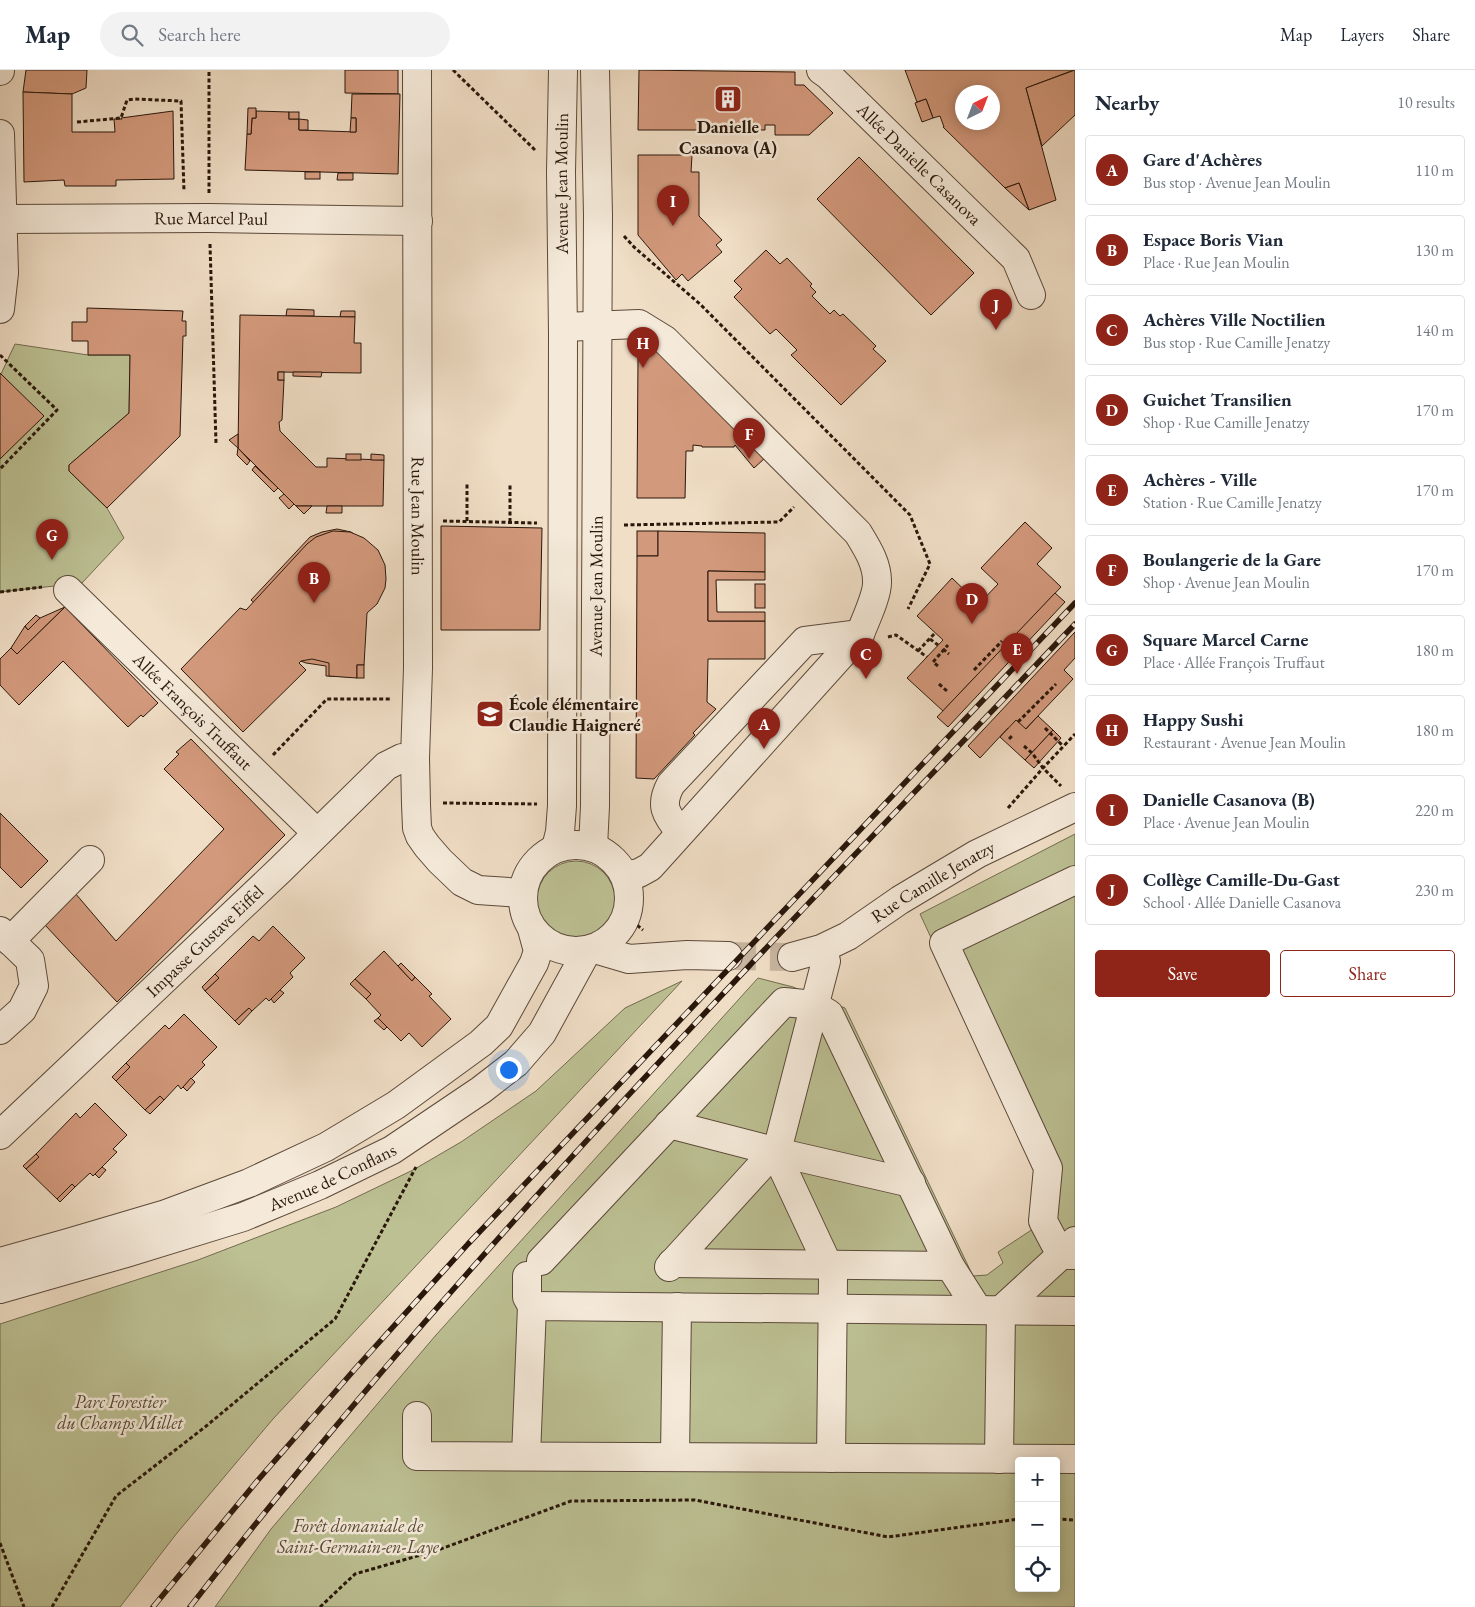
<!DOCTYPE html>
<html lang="en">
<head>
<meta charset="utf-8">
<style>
	:root { --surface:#fff; --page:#f2f2f3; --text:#1f2937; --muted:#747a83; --line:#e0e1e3; --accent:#8f2418 }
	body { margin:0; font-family:"EB Garamond",serif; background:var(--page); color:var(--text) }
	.controls { position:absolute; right:15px; bottom:15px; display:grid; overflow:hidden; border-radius:5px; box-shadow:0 2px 12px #0003 }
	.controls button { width:45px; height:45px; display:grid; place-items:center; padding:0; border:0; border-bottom:1px solid var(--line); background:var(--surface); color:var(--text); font:25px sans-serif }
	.compass { position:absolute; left:955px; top:15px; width:45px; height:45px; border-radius:50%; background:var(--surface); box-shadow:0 2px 12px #0003; rotate:42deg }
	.you { position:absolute; left:508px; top:999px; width:18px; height:18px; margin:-12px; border:4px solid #fff; border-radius:50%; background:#1a73e8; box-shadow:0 0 0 8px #1a73e833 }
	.badge { display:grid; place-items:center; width:32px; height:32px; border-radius:50%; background:var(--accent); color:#fff; font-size:16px; font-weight:700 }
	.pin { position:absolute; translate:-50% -41px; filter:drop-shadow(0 1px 2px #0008) }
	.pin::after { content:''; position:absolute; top:26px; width:18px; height:15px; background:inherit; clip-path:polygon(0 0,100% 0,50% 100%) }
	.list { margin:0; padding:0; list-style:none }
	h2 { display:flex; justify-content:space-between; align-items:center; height:65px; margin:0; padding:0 20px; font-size:21px }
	h2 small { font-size:16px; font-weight:400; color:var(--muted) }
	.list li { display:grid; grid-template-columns:32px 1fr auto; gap:15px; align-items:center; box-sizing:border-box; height:70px; margin:0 10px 10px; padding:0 10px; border:1px solid var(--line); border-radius:5px }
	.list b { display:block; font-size:19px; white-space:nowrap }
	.list p { margin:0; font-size:16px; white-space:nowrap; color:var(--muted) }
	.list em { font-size:16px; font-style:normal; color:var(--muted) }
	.actions { display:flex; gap:10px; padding:15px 20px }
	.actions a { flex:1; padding:11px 0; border:1px solid var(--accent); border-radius:5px; text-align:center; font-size:18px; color:var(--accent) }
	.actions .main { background:var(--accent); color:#fff }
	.icon { flex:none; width:28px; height:28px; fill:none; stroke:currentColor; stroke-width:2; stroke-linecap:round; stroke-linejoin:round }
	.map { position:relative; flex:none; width:1075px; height:1537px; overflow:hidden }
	header { display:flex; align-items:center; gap:30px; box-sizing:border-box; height:70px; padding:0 25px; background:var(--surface); border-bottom:1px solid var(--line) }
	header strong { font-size:24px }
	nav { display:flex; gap:28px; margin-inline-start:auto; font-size:18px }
	.search { width:350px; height:45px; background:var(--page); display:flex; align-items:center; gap:12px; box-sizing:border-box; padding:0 18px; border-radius:28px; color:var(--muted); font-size:19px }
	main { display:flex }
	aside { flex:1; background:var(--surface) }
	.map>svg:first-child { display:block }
</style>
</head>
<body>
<header>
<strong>Map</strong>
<div class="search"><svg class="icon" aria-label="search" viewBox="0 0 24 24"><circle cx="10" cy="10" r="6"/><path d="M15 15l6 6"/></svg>Search here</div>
<nav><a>Map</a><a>Layers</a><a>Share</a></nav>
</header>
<main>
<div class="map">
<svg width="1075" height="1537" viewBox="0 0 1075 1537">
	<rect width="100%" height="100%" fill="#f0dec6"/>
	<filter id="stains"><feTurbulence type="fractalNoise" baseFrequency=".004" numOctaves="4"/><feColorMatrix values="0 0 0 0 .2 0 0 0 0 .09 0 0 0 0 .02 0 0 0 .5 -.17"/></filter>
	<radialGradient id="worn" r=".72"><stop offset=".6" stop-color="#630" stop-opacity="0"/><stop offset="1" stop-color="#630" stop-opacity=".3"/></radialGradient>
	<g fill="#bcc093" stroke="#726c4f" fill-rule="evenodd">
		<polygon points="15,274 88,285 130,285 129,343 69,395 69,401 107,438 124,468 82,513 0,522 0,389 43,346 1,304"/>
		<path d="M1075,764V1537H215L271,1459L436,1265L758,908L793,917L845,938L973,1206L987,1205L1003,1193L998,1182L1036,1157L1039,1100L920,844ZM1019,1391H1056V1518H1019Z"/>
		<circle cx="576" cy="830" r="39"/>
		<polygon points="682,911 273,1349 177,1463 120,1537 0,1537 0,1254 198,1190 336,1137 413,1100 461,1072 536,1021 625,938"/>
	</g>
	<g fill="#d3997c" stroke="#29170b" fill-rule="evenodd">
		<polygon points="26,0 87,0 86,18 72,24 23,22"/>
		<polygon points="345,0 398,0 398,24 345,23"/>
		<polygon points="639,0 795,2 795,15 804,15 833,43 809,65 775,65 775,55 765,55 765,60 716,60 716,55 703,54 703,60 638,60"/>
		<path d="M905,0H1074L1026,18L1056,130L1029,140L1019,113L1005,118L943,57H944L940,46L933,48L926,29L917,32ZM962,22H992V52H962Z"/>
		<polygon points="1075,0 1075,45 1042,76 1026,18"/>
		<polygon points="23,22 72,24 72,62 115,62 114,49 122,49 121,48 173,41 174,109 116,110 116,116 65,116 64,110 24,112"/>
		<polygon points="352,24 400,24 398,104 245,100 247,64 251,64 252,48 256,48 256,41 289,42 289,49 299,49 299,60 356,62 356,48 351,48"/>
		<polygon points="926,29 933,48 922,52 915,33"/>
		<polygon points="248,38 256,38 256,48 252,48 251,64 247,64"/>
		<rect x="289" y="42" width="10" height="7"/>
		<polygon points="351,48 356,48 356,62 350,62"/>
		<polygon points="299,49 308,50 308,60 299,60"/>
		<polygon points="638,85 692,85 691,102 699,102 699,146 722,170 716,175 722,182 688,211 682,204 676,210 638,165"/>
		<polygon points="859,87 974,203 931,245 817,129"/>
		<rect x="305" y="102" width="15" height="7"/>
		<polygon points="338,103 353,103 353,110 337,110"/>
		<polygon points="1019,113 1029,140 1005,118"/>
		<polygon points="766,180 780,194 787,188 812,214 810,216 816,222 812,226 830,244 834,240 840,246 843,244 876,276 873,279 886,291 841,335 791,285 797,280 776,259 770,264 734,227 742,219 734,211"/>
		<polygon points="87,238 183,241 182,251 186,251 186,266 183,266 180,366 107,438 69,401 69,395 129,343 130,285 88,285 88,271 72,271 72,252 87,252"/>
		<polygon points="287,239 314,240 314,246 286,246"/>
		<polygon points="341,241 355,241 355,247 340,247"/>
		<polygon points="240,245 355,247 354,273 361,273 361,303 278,302 278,310 284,310 282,350 279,352 280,361 316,397 327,397 327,388 384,390 383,436 296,436 238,378"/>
		<polygon points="653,278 765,388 754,398 735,375 734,377 702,377 702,376 693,375 693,381 686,381 685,428 637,428 638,288 647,288 647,284"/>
		<rect x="278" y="302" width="6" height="8"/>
		<polygon points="293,302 322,302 321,307 293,306"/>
		<polygon points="0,303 44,346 0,389"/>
		<polygon points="238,364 238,378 229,370"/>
		<polygon points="238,378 250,391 247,395 237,385"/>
		<rect x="346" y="384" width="15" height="6"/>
		<polygon points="371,384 384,385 384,390 371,390"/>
		<polygon points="255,396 278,418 274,422 252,400"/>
		<polygon points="284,424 294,434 289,439 279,428"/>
		<polygon points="296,436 312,436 304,444"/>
		<polygon points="327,436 342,436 342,443 326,443"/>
		<polygon points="1025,452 1052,478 1037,494 1061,517 1014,567 1023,576 988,613 978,604 943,641 907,608 943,570 917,546 952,508 979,534 998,514 981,498"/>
		<polygon points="441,456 542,458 540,560 441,560"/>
		<polygon points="337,459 351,462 369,475 380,491 383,507 378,526 369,537 359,544 361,595 351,596 352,607 326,606 326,596 306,593 295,589 284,582 275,573 286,561 251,530 310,467 322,462"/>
		<polygon points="333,461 350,462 364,468 378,480 385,495 386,509 385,518 377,534 367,543 364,595 357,595 357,608 329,606 329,593 312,589 301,591 299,593 306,600 243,662 181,599 240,538 246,540 307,474 316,467"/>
		<rect x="637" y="461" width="21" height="25"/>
		<polygon points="658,461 765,463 765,502 708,501 708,551 765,551 765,589 708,589 707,632 716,639 693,663 695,665 654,709 636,708 637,486 658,486"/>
		<polygon points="708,501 765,502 765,510 716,510 717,542 765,542 765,551 708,551"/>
		<rect x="755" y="514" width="10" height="24"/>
		<polygon points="1055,523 1065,532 948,657 937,647"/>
		<polygon points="65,537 17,584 11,578 25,556 28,560 40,548"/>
		<polygon points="65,537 158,633 143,647 141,645 128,657 63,591 19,635 0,615 0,589 11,578 17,584"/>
		<polygon points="36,545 40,548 28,560 25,556"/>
		<polygon points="1075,562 1075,588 1064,600 1073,609 1018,667 1008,658 980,688 968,676"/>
		<rect x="357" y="595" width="7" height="13"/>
		<polygon points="1038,646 1053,660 1025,690 1000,667 1016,650 1026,659"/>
		<polygon points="1053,660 1061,668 1034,698 1025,690"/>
		<polygon points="191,669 285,765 117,932 45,855 75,823 116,871 224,759 164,699 179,684 176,682"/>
		<polygon points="0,743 48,791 21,818 0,797"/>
		<polygon points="273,856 305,888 290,903 293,907 269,931 266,928 252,941 249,938 235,951 205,921 219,908 215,904 253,866 259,871"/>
		<polygon points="384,881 412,911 415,907 432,924 429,926 451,949 422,977 409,963 401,971 378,948 381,945 366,929 371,924 355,909"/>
		<polygon points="401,893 415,907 412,911 398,896"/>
		<polygon points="215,904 219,908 205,921 202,917"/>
		<polygon points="355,909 371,924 366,929 350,914"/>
		<polygon points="280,920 284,923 274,933 271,929"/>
		<polygon points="249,938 252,941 239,955 235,951"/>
		<polygon points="184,944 217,977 202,992 205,995 181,1019 178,1015 164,1030 160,1026 145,1040 116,1011 130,997 126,993 165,955 169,959"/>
		<polygon points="378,948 387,957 384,960 374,951"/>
		<polygon points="126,993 130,997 116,1011 112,1007"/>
		<polygon points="191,1008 195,1012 187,1021 183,1017"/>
		<polygon points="160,1026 164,1030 150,1044 145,1040"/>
		<polygon points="95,1033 127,1065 113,1079 117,1082 93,1106 90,1103 75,1117 72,1114 57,1129 26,1099 39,1087 36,1084 76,1043 80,1048"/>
		<polygon points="36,1084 39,1087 26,1099 23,1096"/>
		<polygon points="102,1097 106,1100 99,1108 95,1104"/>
		<polygon points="72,1114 75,1117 60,1132 57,1129"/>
	</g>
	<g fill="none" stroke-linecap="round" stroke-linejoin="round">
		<polyline stroke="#c8b6a1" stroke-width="28" stroke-dasharray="28 14" stroke-linecap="butt" points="728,886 792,887"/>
		<defs>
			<g id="minor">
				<path id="s1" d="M417,0L418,598L415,688L416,734L417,758L420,766L427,776L440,791L462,812L478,820L523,823"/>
				<path id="s2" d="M821,0L828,5L1016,189L1031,225"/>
				<polyline points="0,1 0,0"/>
				<polyline points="0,64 4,203 0,239"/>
				<path id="s3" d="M3,149L209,148L418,151"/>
				<path d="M563,257L639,254L665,270L858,463C867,478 877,493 877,511C878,524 865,551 860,564L650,797L639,803L625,806"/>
				<path id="s4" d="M68,520L317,763"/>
				<path d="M680,762C666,744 659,736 671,714L805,571L860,564"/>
				<circle cx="576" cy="828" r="53"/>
				<path id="s5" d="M593,777L595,736L598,145L595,0"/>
				<path id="s6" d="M556,778L560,762L562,736L563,264L561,102L563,0"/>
				<polyline points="1075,810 944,873 1048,1098 1043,1151 1061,1185 1075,1171"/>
				<polyline points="0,861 30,890 34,916 22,940 0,960"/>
				<polyline points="10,871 90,790"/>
				<polyline points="595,879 629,889 687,885 728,886"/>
				<path id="s7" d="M792,887L821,879L848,866L900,830L977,784L1075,737"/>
				<polyline points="669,1054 770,1080"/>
				<path id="s8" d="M0,1065L280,800L386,696L402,688H415"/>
				<polyline points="779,1073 826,891"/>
				<polyline points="785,1084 911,1113"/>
				<polyline points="778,1088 828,1195"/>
				<polyline points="541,1191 784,932 814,935 829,944 950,1196 672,1193"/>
				<polyline points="0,1192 68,1173 163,1145 249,1113 326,1077 396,1035 481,973 499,956 534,893 538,881 532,859"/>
				<polyline points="950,1196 978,1240"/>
				<polyline points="669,1197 771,1085"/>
				<polyline points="527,1206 527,1227 532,1236"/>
				<path id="s9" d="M0,1219L126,1183L243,1147L320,1115L392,1080L481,1020L516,993L542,963L587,881"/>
				<polyline points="417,1346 417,1386 1075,1389"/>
				<polyline points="526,1386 532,1236 1075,1241"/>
				<polyline points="675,1387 677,1237"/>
				<polyline points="831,1388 833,1209"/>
				<polyline points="999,1389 1001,1240 1061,1185 1075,1185"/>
			</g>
		</defs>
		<use href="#minor" stroke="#5b493a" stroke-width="30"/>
		<g stroke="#29170b" stroke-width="3" stroke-dasharray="4 2.5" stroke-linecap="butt">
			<polyline points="453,0 535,80"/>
			<polyline points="77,52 121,48 127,30 134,29 181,31 184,121"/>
			<polyline points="209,123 209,0"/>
			<polyline points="624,166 634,177 700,234 910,445 930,494 908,539"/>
			<polyline points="210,174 216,373"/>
			<polyline points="0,285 57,340 0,399"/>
			<polyline points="443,451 537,453"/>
			<polyline points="467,451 467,413"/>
			<polyline points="510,452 510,415"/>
			<polyline points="624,455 779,452 794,437"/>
			<polyline points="0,522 42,517"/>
			<polyline points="888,567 896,565 927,587"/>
			<polyline points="930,569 938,575"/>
			<polyline points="943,579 949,584"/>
			<polyline points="918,581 935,563"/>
			<polyline points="938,596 933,592 948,575"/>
			<polyline points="974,600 1002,571"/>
			<polyline points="939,614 947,621"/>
			<polyline points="1018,652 1056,614"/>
			<polyline points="1045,658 1063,676"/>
			<polyline points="1009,669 1013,665"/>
			<polyline points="1024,676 1032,683 1043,698 1061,716"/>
			<polyline points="273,685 327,629 391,629"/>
			<polyline points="443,733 537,734"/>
			<polyline points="1008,738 1043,698 1075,664"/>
			<polyline points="627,847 643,860"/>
			<polyline points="1056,1449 1075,1450"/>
			<polyline points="0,1473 24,1537"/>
			<polyline points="52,1537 116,1426 205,1357 335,1249 416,1097"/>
			<polyline points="320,1537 355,1504 438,1480 571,1431 695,1430 888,1467 1019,1449"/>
		</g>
		<use href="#minor" stroke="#f5eada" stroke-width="28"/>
		<defs>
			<g id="rail">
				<polyline points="153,1537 258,1410 355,1299 468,1174 1075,533"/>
				<path d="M190,1537C460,1188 771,874 1075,554"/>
			</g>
		</defs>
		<use href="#rail" stroke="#29170b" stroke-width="5.5"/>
		<use href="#rail" stroke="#f5eada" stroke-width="4" stroke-dasharray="11" stroke-linecap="butt"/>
	</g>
	<defs>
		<symbol id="building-square" viewBox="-11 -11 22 22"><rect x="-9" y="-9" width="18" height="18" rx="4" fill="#8f2418" stroke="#f5eada"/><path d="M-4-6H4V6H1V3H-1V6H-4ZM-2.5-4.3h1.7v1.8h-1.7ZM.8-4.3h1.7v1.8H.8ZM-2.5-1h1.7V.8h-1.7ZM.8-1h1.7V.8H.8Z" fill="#fff"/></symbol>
		<symbol id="school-square" viewBox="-11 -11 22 22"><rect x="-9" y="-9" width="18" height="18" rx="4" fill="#8f2418" stroke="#f5eada"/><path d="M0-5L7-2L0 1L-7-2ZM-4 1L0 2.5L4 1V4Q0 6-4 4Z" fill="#fff"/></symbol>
	</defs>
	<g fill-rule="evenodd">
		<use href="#building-square" x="712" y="13" width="32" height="32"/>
		<use href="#school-square" x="474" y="628" width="32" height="32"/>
	</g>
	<g text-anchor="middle" stroke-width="5" stroke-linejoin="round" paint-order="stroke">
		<g font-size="18" font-weight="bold" fill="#29170b" stroke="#f5eada">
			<text x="728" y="63">Danielle<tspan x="728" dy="21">Casanova (A)</tspan></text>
			<text x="509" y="640" text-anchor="start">École élémentaire<tspan x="509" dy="21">Claudie Haigneré</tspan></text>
		</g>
		<g font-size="18" fill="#29170b" stroke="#f5eada">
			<text dy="6" stroke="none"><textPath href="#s2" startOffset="136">Allée Danielle Casanova</textPath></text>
			<text dy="6" stroke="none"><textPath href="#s6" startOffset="665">Avenue Jean Moulin</textPath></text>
			<text dy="6" stroke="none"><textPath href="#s3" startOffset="208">Rue Marcel Paul</textPath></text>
			<text dy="6" stroke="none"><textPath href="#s1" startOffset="446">Rue Jean Moulin</textPath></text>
			<text dy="6" stroke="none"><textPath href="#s5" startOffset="261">Avenue Jean Moulin</textPath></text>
			<text dy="6" stroke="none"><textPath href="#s4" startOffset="174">Allée François Truffaut</textPath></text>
			<text dy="6" stroke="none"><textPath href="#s7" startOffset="161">Rue Camille Jenatzy</textPath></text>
			<text dy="6" stroke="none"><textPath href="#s8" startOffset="282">Impasse Gustave Eiffel</textPath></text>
			<text dy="6" stroke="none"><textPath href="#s9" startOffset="351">Avenue de Conflans</textPath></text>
		</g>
		<g font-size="18" font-style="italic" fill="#554a34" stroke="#f5eada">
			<text x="120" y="1338">Parc Forestier<tspan x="120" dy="21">du Champs Millet</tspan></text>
			<text x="358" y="1462">Forêt domaniale de<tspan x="358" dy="21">Saint-Germain-en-Laye</tspan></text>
		</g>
	</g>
	<rect width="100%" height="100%" filter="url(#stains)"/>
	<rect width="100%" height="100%" fill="url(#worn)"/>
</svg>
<div class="controls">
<button>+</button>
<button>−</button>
<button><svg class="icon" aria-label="locate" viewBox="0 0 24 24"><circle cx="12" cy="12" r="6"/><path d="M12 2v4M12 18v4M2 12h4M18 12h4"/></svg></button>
</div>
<svg class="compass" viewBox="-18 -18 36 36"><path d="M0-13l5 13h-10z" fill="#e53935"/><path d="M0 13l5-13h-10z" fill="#747a83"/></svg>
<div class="you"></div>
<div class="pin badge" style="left:764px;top:679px">A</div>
<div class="pin badge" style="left:314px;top:533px">B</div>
<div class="pin badge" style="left:866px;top:609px">C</div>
<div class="pin badge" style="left:972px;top:554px">D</div>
<div class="pin badge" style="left:1017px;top:604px">E</div>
<div class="pin badge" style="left:749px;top:389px">F</div>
<div class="pin badge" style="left:52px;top:490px">G</div>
<div class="pin badge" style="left:643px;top:298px">H</div>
<div class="pin badge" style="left:673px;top:156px">I</div>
<div class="pin badge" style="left:996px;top:260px">J</div>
</div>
<aside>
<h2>Nearby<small>10 results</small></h2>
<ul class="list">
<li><span class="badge">A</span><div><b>Gare d'Achères</b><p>Bus stop · Avenue Jean Moulin</p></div><em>110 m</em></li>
<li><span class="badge">B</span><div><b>Espace Boris Vian</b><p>Place · Rue Jean Moulin</p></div><em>130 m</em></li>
<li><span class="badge">C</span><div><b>Achères Ville Noctilien</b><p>Bus stop · Rue Camille Jenatzy</p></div><em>140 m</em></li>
<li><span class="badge">D</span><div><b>Guichet Transilien</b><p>Shop · Rue Camille Jenatzy</p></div><em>170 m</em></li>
<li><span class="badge">E</span><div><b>Achères - Ville</b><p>Station · Rue Camille Jenatzy</p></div><em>170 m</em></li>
<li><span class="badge">F</span><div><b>Boulangerie de la Gare</b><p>Shop · Avenue Jean Moulin</p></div><em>170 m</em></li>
<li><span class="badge">G</span><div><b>Square Marcel Carne</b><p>Place · Allée François Truffaut</p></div><em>180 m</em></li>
<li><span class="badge">H</span><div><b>Happy Sushi</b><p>Restaurant · Avenue Jean Moulin</p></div><em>180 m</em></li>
<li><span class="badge">I</span><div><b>Danielle Casanova (B)</b><p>Place · Avenue Jean Moulin</p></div><em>220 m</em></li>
<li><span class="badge">J</span><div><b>Collège Camille-Du-Gast</b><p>School · Allée Danielle Casanova</p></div><em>230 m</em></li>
</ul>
<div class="actions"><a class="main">Save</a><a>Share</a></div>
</aside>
</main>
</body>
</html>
